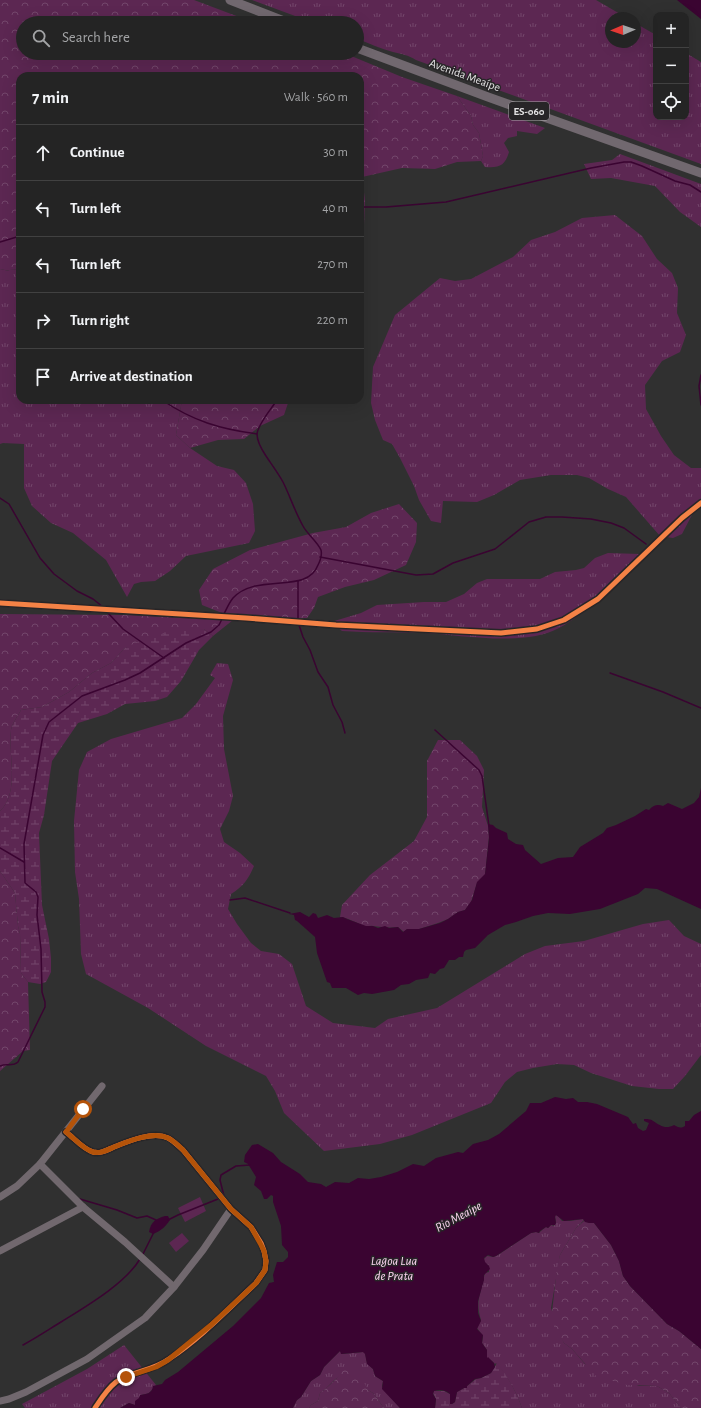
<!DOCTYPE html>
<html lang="en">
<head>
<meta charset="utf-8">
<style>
	:root { --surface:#242424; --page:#2c2c2c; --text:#f1f3f6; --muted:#a3a4a6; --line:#414141 }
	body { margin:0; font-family:"Alegreya Sans",sans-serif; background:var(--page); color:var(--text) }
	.controls { position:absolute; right:12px; top:12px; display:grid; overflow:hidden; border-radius:8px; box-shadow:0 4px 16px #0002 }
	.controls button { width:36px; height:36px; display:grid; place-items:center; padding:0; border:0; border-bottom:1px solid var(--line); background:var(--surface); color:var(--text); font:20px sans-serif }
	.compass { position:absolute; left:605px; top:12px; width:36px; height:36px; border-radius:50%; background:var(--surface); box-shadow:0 4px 16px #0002; rotate:268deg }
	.stop { position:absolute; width:12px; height:12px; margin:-9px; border:3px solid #b45309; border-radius:50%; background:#fff }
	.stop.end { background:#b45309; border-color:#fff; box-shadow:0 1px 4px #0008 }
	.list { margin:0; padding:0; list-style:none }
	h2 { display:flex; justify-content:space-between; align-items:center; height:52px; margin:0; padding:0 16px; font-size:17px }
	h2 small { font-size:13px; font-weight:400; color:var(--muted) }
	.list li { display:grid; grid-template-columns:26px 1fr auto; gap:12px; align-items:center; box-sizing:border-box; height:56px; padding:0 16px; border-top:1px solid var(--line) }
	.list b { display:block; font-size:15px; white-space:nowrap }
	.list em { font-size:13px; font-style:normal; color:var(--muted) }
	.icon { flex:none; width:22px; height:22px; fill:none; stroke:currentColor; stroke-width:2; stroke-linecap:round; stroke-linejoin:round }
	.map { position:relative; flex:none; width:701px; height:1408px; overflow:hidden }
	.search { position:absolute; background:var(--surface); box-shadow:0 4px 16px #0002; left:16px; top:16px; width:348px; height:44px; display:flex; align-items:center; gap:10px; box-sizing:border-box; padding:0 14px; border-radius:22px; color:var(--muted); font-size:15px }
	.panel { position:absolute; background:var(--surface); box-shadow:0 4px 16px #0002; left:16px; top:72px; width:348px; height:332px; border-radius:12px }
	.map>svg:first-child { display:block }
</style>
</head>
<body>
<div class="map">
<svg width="701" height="1408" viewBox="0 0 701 1408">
	<defs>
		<pattern id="grass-tufts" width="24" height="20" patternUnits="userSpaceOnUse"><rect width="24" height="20" fill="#5c2752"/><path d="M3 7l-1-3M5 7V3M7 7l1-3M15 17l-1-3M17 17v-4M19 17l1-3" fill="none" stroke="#73466b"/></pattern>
		<pattern id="forest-crowns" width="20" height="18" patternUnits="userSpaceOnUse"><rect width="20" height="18" fill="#5c2752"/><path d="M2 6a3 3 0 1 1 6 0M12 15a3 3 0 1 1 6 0" fill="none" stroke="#73466b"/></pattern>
		<pattern id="wetland-marsh" width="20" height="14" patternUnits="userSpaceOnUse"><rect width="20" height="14" fill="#5c2752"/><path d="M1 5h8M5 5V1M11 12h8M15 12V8" fill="none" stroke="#73466b"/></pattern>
	</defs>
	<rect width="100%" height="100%" fill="#303030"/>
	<g fill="url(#grass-tufts)">
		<path d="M252,0H596L627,18H611V42H635V23L656,35V117H686V53L701,62V164L416,60C408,55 402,54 393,52C381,49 369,43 357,39V23H314Z"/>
		<path d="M457,96L545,128L537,134L517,131V136L508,138L504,143L509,152C505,166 499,168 485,167L481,161L483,156L479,133L473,125L471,116Z"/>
		<polygon points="620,154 701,184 701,227 680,212 655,186 611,178 591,179 584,164 612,160"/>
		<polygon points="615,215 642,236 657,259 672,273 678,288 677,313 686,335 680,352 662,361 645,385 646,409 661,436 674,455 691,468 701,468 701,505 696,507 682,534 673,538 660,536 626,497 608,489 589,478 577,475 551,475 520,480 494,495 477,502 443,501 441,523 431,521 419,500 414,486 400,458 392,444 383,440 375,420 371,403 373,367 395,315 440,278 455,281 471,279 513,257 531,240 555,232 582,218"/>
		<polygon points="0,269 9,271 10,270 20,269 20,400 182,400 176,435 190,448 217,466 234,470 246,483 253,504 255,531 249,543 186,556 170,571 155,581 141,582 134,584 127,597 106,560 73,533 51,523 32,506 24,488 24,444 3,443 0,444"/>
		<path d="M608,553L640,554C615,581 591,611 559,628C525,647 462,635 424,633C396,632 369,633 342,631L331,622L361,613L377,605L424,602H446L464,594L477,583L487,579H540L555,572L576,570L584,568L595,558Z"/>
		<path d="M217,663L228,664L233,680L223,716L224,749L233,796L229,811L220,829L224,842L240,853L254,866C249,878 243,887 231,894L228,909L237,924L251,943L261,951L279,954L292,964L306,1006L333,1023L375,1028L388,1019L437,1008L525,954L545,946L584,941L643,924L669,920L684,936L701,944V1055L685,1076L673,1089H659L632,1086L591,1073L574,1065L557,1064L533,1068L517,1072L505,1082L491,1103L412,1135L380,1144L324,1151L284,1113L275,1091L266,1076L206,1046L148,1008L86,974L81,954L79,899L75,872L74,821L79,770L87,752L111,739L182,718L196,704L215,678L210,675Z"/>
		<path d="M555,1215L558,1216L562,1221H570L583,1219L584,1220L576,1228L560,1255L551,1308L559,1332L564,1343L572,1349L585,1364L639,1386H657L669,1393L681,1408H522C517,1393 507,1375 496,1363L495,1364L492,1361L487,1358V1350L482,1343L483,1336L477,1328L481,1320C476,1303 479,1299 483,1282C484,1279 484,1276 485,1273L489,1272V1266L484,1262V1259L487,1256L494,1257L498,1255L531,1233L536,1232L539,1233L541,1231L546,1227L548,1228L551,1225L554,1226L556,1223Z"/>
		<path d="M124,1345L156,1385L149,1393C145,1395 140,1393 139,1399L135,1402V1405L129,1403L120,1408H25L22,1404L87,1369Z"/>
		<path d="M340,1351L342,1354L363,1352L365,1353L367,1363L373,1369L375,1376L383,1381L382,1386L383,1389L400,1408H384L373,1393L342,1375C333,1379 328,1388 320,1393L318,1401L311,1405L309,1408H293L296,1401L301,1397L311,1381L320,1375L324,1367Z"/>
	</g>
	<g fill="url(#forest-crowns)">
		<polygon points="0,0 194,0 255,23 23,23 23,53 344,53 402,77 457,96 471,116 473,125 479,133 483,156 481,161 457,162 435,169 402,168 362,177 365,200 364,225 360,243 360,76 20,76 20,269 10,270 10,271 0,269"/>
		<polygon points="182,400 289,400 284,415 260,426 244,439 218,440 190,448 176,435"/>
		<path d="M399,504L417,523L416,542L406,565L374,580L345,587L318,597L314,608L307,618L233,620L213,636L204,629L125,648L111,663L92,673L69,692L42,707L21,710C18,716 12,723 11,730C8,754 20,793 0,811V614L123,615L232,620L222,613L202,605L199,590L213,569L250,550L313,533L346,527L371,513Z"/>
		<path d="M438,740H460L477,756L484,770L482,807L488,826L489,836L485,875L477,883L471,902L465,910L458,912L448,919L438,923L419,929H407L404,932L398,927C389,928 382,927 373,926C370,925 367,927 364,926C357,923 346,917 340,917L342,905L370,875L414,841L427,817V761Z"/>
		<polygon points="0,871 15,893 18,926 20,934 21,973 28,982 30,1050 23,1051 0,1071"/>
		<polygon points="584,1221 590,1223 594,1223 611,1245 619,1261 623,1276 630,1286 667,1324 679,1331 701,1349 701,1408 681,1408 669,1393 657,1386 627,1385 596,1376 572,1349 564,1343 551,1321 557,1268 560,1255 576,1228"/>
		<path d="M347,1369H354L360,1375L368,1390L373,1393L384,1408H309L311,1405L318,1401L320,1393C325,1390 341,1375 343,1370Z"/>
	</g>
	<g fill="url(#wetland-marsh)">
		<path d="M204,629L213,636L199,650L181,681L167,697L155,701L125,704L107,714L78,723L52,761L44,815L39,833L42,905L49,939L51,958V972L46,982L40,984L28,982L21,973L20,934L18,926L15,893L0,871V811C20,793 8,754 11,730C12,723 18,716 21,710L42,707L69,692L92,673L111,663L125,648L148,637L180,630Z"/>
		<path d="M497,1363C507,1375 517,1393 522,1408H435L436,1399L433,1393L434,1391H444L450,1394V1403L452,1404L455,1402L457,1392L464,1388H467V1386L476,1379L481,1378L491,1373Z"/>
	</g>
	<g fill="#5c2752">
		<polygon points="200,1197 206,1211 185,1222 178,1208"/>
		<polygon points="182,1233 189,1241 176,1252 169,1243"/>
	</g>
	<g fill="#3a0431">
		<polygon points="677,0 701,0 701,20 701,19"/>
		<path d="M701,788V909L657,889L645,888L638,894L600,909L570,914L548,913L533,916L516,922L505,925L488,935L475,948L466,950L464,952L463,957H459L455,960H449L444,968L440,969L435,974L430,973L428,978L416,980L409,984L401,985L394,990L372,994L364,993L358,995L346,988H332L330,983L327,982L317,953L315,937L297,921L295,920L294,915L289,914L300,912L309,917L313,913L316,914L318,918L327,915L334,918L343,917L347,919L366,926H373L378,928L385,926L389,928L398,927L403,932L407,929H419L440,923L448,919L458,912L465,910L467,907L472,900L477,882L485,874L489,838L488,824L493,825L496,828L507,833L508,839L516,844L523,845L525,850L541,864L558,858L573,857L580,847L603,833L607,828L616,825L635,816L646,809L649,810C653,805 658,804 663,806L668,803L682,809L694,803L699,797Z"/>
		<path d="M555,1097L566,1099L573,1098L578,1102H587L597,1104L628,1117L633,1124L636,1123L638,1128L643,1131L646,1130L649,1123L644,1121V1119C646,1119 651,1119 653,1121C660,1125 665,1130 674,1125C678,1127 680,1129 685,1126V1121H689L694,1115L701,1111V1349L679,1331L667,1324L630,1286L623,1276L619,1261L611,1245L594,1223H589L585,1222L583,1219L564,1221L556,1215L555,1217L556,1223L555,1225H551L548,1228L546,1227L540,1231L539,1233L536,1232L531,1233L496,1256L493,1257L488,1255L484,1258L485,1262L489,1266L490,1269L484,1275V1280L478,1301V1313L481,1321L477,1329L483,1335L482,1343L487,1350V1358L488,1357L494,1363L495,1367L491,1373L481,1378L475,1379L467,1386V1388H464L457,1392L455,1402L452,1404H450V1394C445,1390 440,1389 434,1391L433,1394L436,1399L435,1408H400L382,1389L383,1381L375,1376L373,1369L367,1364L365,1354L363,1352L341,1354L340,1351L324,1367L320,1375L311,1381L301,1397L297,1400L293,1408H120L129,1403L135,1405V1401L139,1398L140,1395C146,1394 152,1394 153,1386L162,1384L165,1380L178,1372L233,1326L261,1298L269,1283L274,1282L273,1275L277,1262H283L288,1257V1252L282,1245L281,1226L273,1202V1196L271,1195L267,1199H264L261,1191L254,1185L256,1177L248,1164L244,1162L245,1155L252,1145L258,1144L273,1153L281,1162L300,1174L308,1182L321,1184L326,1187L335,1182L349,1183L358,1178L369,1179L381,1177L397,1172L413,1164L424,1166L436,1158L458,1152L463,1153L473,1144L488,1140L499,1134L526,1111L530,1103H541Z"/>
		<path d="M165,1216H168L170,1220C165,1227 161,1231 153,1234L149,1232C151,1221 156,1219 165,1216Z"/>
	</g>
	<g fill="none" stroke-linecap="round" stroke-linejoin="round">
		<g stroke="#3a0431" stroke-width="1.5">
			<polyline points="360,207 386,207 446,202 591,168 624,162 631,162 642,166 675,181 690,185 701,192"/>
			<polyline points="0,242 20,236"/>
			<polyline points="701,375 699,386 701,405"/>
			<path d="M162,400C193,421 220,429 257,434"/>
			<polyline points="0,498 9,504 40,558 54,574 77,591 93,599 103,607"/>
			<polyline points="320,557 416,575 433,574 453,563 495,549 529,522 546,517 562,517 591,519 611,523 624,528 646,544"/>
			<polyline points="298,581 298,619"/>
			<polyline points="108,613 123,629 164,658"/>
			<path d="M224,614C227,608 229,603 233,598C257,572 307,595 318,565C320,561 322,554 321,550C317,541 307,534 303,526C295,512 290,496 283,482C278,473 272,465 266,456C262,450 257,442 257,434C258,424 272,408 277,400"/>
			<polyline points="299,625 303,637 310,650 318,672 328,687 333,705 342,722 345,733"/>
			<polyline points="610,673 663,692 701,708"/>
			<polyline points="435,730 479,770 482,776 489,826"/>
			<polyline points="0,848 24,862"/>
			<polyline points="230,900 245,898 290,913"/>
			<path d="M0,1066C6,1063 13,1067 18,1062L45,1007V1002L42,992L41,949L37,915L38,897L36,892L25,883L24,844L43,735L49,722L82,696L125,680L140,673L186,643L211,632L219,625L222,619"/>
			<polyline points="224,1196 220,1180 221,1175 236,1166 250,1165"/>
			<polyline points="80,1199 117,1210 137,1218 147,1216 156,1220"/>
			<polyline points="168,1220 178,1215 218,1199"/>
			<polyline points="143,1254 154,1232"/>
			<path d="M23,1345C36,1338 48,1330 61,1322C85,1307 125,1284 140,1259"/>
		</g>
		<g stroke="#71686e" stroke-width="7">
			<polyline points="0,603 246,618 336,625 501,633 537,629 564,620 598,599 682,518 701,503"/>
			<polyline points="102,1086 40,1164 83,1207 125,1242 174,1287"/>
			<path d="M66,1132C74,1138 83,1149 93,1152C101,1154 107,1150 114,1147C129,1141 153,1131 168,1138C174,1141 178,1146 183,1150L231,1209L251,1227L261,1243L264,1251L266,1261L265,1270L256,1283C228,1309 201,1338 169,1359C153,1371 132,1371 116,1382C107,1389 101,1399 95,1408"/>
			<polyline points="0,1197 17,1186 40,1164"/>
			<polyline points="0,1251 83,1207"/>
			<polyline points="0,1401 9,1399 26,1392 87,1359 145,1318 174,1287 203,1250 231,1209"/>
		</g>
		<g stroke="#71686f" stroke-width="9">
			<polyline points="230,0 289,23"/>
			<polyline points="357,48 488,97 701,173"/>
		</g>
		<defs>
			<g id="cycleway">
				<polyline points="0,603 246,618 336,625 501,633 537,629 564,620 598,599 682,518 701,503"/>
				<path d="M66,1132C74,1138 83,1149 93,1152C101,1154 107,1150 114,1147C129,1141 153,1131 168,1138C174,1141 178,1146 183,1150L231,1209L251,1227L261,1243L264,1251L266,1261L265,1270L256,1283C228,1309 201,1338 169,1359C153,1371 132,1371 116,1382C107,1389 101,1399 95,1408"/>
			</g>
		</defs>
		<use href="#cycleway" stroke="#272527" stroke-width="8"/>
		<use href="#cycleway" stroke="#f48246" stroke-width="5"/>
	</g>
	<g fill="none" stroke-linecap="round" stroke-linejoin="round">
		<path stroke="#b45309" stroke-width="5" d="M83,1109L66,1132C74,1138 83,1149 93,1152C101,1154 107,1150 114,1147C129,1141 153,1131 168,1138C174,1141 179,1146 183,1150L231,1209L251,1227L260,1243L264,1251L266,1261L265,1270L256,1283L211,1325L168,1360L156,1367L126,1377"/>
	</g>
	<g text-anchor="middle" stroke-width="3" stroke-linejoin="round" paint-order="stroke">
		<rect fill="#272527" stroke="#aba9ab" stroke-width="1" x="509" y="102" width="40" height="18" rx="3"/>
		<g font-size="11" font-weight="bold" fill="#e3e2e3">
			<text x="529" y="115">ES-060</text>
		</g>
		<g font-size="12" fill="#e3e2e3" stroke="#272527">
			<text transform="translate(465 75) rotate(20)" y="4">Avenida Meaípe</text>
		</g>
		<g font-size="13" font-style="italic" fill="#fbd4f0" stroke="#272527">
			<text transform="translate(458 1216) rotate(-28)" y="5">Rio Meaípe</text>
			<text x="394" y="1265">Lagoa Lua<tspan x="394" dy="15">de Prata</tspan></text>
		</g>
	</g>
</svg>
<div class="controls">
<button>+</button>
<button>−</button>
<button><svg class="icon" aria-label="locate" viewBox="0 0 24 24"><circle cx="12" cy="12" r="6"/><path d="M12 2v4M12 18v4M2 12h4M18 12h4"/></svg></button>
</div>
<svg class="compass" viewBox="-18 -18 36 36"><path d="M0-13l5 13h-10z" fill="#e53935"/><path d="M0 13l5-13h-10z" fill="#a3a4a6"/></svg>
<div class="stop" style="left:83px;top:1109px"></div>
<div class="stop end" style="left:126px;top:1377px"></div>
<div class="search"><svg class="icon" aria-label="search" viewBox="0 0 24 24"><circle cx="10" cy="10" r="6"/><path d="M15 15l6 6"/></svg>Search here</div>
<section class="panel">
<h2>7 min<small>Walk · 560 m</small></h2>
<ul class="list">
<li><svg class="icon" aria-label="ahead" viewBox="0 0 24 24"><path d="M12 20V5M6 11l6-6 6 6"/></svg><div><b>Continue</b></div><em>30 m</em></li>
<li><svg class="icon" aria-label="left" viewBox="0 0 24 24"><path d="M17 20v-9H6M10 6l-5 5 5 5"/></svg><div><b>Turn left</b></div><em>40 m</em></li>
<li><svg class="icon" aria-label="left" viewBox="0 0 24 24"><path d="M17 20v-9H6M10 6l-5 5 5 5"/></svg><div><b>Turn left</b></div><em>270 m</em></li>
<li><svg class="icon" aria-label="right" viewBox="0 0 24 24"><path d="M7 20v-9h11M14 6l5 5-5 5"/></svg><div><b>Turn right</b></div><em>220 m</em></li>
<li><svg class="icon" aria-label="arrive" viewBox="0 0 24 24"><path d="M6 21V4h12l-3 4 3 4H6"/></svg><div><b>Arrive at destination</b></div></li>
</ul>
</section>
</div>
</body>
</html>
